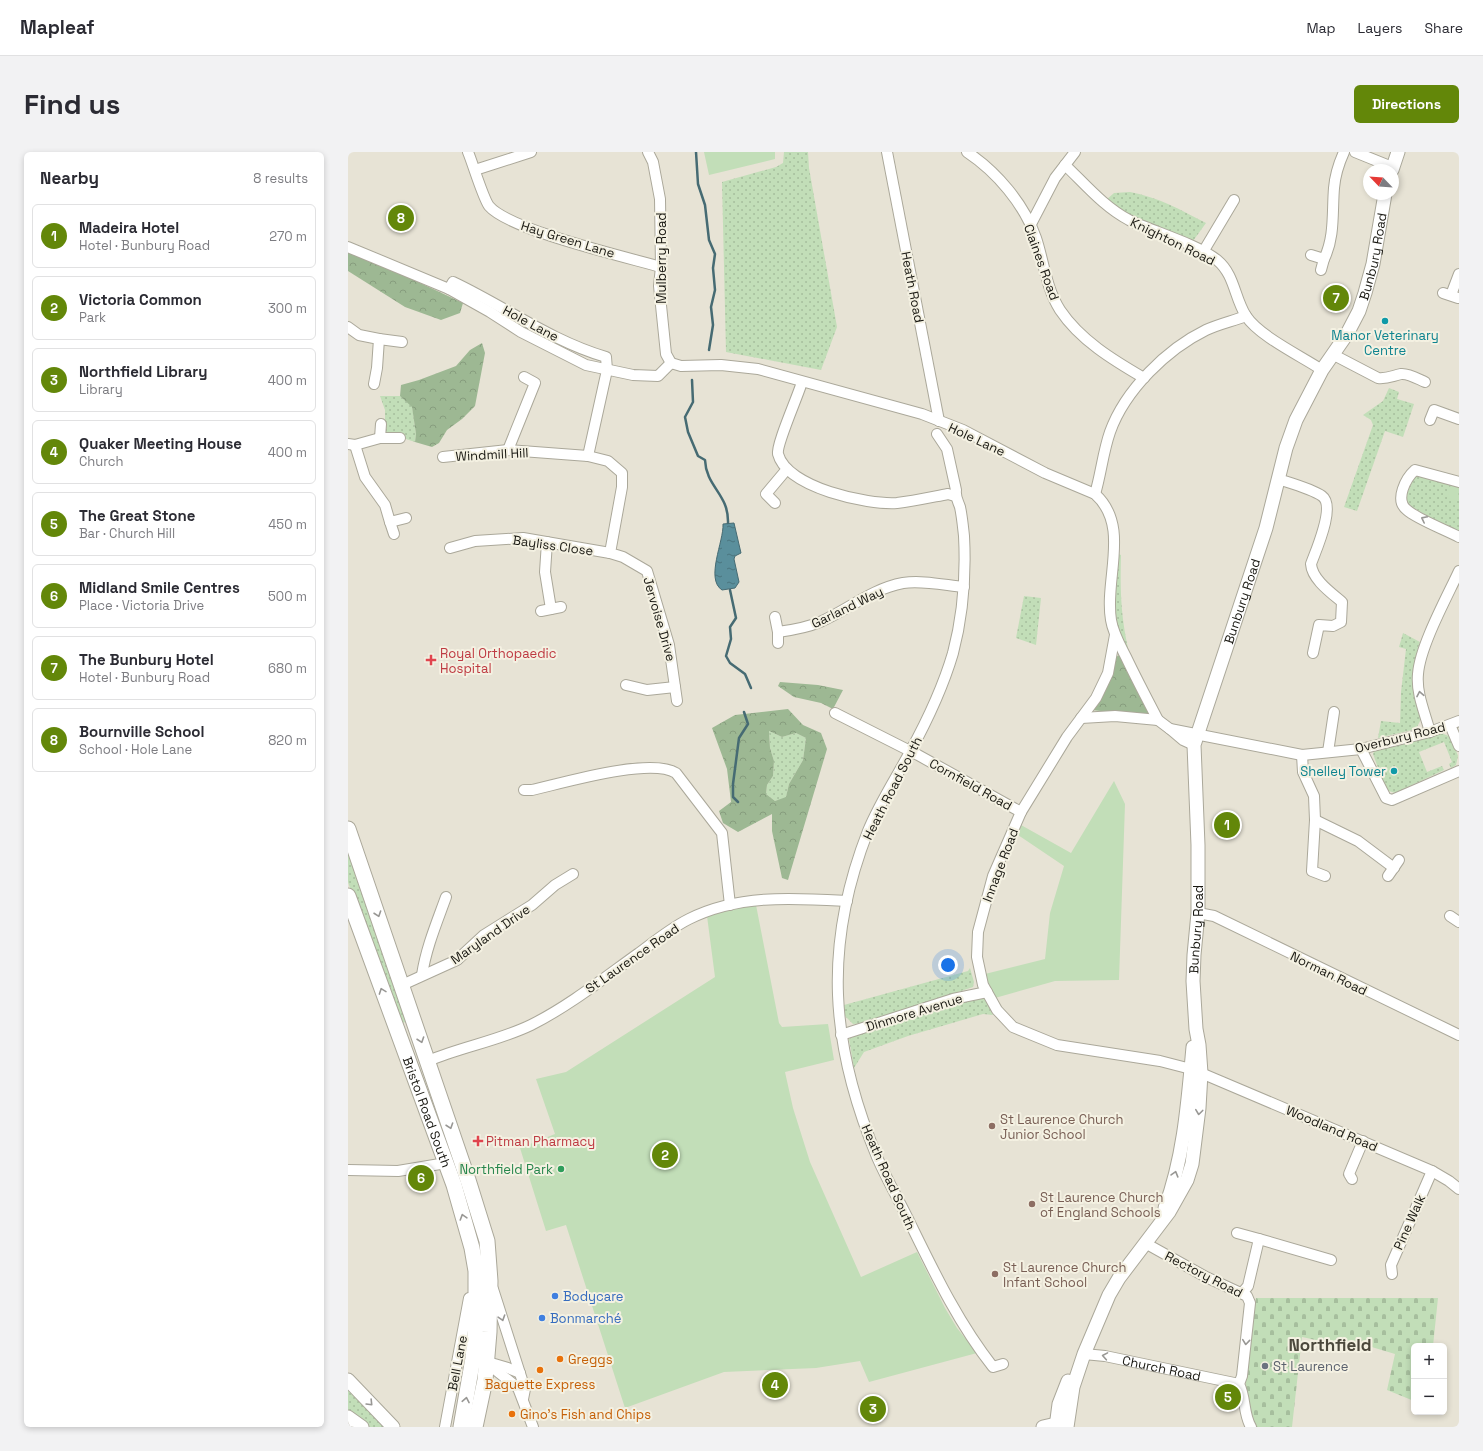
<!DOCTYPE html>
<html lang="en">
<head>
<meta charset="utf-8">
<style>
	:root { --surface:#fff; --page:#f2f2f3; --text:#2b2b33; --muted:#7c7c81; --line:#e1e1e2; --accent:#638709 }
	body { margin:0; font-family:"Space Grotesk",sans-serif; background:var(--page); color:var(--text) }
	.controls { position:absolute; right:12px; bottom:12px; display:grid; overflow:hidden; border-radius:6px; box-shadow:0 2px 6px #0003 }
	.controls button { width:36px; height:36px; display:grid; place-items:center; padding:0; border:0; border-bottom:1px solid var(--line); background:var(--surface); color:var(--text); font:20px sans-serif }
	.compass { position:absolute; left:1015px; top:12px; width:36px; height:36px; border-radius:50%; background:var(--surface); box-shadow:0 2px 6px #0003; rotate:295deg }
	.you { position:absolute; left:600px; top:813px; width:14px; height:14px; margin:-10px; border:3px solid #fff; border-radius:50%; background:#1a73e8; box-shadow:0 0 0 6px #1a73e833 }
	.badge { display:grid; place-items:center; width:26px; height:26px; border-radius:50%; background:var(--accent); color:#fff; font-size:13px; font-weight:700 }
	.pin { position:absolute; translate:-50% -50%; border:2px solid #fff; box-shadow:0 1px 4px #0006 }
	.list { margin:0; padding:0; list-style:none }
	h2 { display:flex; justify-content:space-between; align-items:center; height:52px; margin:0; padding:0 16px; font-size:17px }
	h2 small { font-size:13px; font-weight:400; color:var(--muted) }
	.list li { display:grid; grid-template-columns:26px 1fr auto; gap:12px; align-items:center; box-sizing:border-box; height:64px; margin:0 8px 8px; padding:0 8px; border:1px solid var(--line); border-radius:6px }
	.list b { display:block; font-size:15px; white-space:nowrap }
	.list p { margin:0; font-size:13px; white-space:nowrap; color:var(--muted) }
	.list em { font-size:13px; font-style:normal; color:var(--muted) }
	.map { position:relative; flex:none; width:1111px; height:1275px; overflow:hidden; border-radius:6px }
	header { display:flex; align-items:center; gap:24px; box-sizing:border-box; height:56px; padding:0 20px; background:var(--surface); border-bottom:1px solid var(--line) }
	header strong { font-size:19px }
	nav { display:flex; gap:22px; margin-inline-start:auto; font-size:14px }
	.intro { display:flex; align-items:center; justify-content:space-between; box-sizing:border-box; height:96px; padding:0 24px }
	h1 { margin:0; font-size:28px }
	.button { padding:10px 18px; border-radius:6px; background:var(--accent); color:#fff; font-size:14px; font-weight:700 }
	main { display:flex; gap:24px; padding:0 24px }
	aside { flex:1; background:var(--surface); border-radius:6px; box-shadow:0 2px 6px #0003 }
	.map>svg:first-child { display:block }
</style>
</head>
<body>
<header>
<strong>Mapleaf</strong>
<nav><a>Map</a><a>Layers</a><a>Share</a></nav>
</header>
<div class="intro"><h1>Find us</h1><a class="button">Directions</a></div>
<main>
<aside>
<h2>Nearby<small>8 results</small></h2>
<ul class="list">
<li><span class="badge">1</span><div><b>Madeira Hotel</b><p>Hotel · Bunbury Road</p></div><em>270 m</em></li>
<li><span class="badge">2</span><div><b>Victoria Common</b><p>Park</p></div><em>300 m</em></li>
<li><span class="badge">3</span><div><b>Northfield Library</b><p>Library</p></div><em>400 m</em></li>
<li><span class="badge">4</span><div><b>Quaker Meeting House</b><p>Church</p></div><em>400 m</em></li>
<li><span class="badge">5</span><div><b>The Great Stone</b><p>Bar · Church Hill</p></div><em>450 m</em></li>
<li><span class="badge">6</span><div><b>Midland Smile Centres</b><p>Place · Victoria Drive</p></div><em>500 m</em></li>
<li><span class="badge">7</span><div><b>The Bunbury Hotel</b><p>Hotel · Bunbury Road</p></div><em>680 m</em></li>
<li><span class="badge">8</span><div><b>Bournville School</b><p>School · Hole Lane</p></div><em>820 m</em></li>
</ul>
</aside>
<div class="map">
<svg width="1111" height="1275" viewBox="0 0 1111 1275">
	<defs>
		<pattern id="grass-dots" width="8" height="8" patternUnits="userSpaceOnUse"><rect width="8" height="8" fill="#c2deb8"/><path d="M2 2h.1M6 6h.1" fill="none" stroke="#a6be9d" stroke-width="1.8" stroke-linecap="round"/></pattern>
		<pattern id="forest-crowns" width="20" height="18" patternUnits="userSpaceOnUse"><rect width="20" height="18" fill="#9db893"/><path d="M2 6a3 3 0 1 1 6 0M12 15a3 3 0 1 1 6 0" fill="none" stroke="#879d7e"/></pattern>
		<pattern id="cemetery-stones" width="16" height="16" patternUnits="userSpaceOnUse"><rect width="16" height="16" fill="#c2deb8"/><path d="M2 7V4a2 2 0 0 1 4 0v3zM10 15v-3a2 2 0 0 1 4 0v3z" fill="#a6be9d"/></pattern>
		<pattern id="water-ripples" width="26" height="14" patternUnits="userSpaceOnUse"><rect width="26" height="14" fill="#5a8f9c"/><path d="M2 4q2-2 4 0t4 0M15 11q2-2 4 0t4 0" fill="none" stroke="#4a747e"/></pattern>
	</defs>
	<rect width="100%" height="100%" fill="#e7e3d5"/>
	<g fill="url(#grass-dots)">
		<polygon points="436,0 460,0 461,16 489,175 473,218 378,200 374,30 428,15 435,11"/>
		<path d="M782,40C810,45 833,58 858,71L845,89L784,66L758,48L766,41Z"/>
		<polygon points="1041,236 1051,240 1049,247 1066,252 1055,285 1037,279 1009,359 996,355 1025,273 1023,268 1015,263 1035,249"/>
		<polygon points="32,244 52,244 64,254 68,282 67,290 37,280 37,258"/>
		<polygon points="1067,323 1111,332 1111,381 1060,353 1058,344"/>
		<path d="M770,402L773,403C772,441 773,468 782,504L768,479L766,446Z"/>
		<polygon points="676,444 693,446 688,493 668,486"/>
		<path d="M1055,481L1072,490C1062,518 1068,538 1073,567L1068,577L1030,586L1033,569L1052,571L1053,540L1058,497L1051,495Z"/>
		<polygon points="421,579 434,585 448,581 458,586 455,608 441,632 438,646 427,649 418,642 419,633 425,624 426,609 422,596"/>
		<polygon points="1093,581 1103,585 1110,604 1108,613 1103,616 1101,612 1104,610 1096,590 1071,600 1079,620 1094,614 1096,618 1047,641 1038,638 1025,602 1027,597"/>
		<polygon points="0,694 59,867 57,870 53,872 47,868 0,730"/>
		<polygon points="622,816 626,830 625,835 517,871 505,872 496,863 496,853 620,819"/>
		<polygon points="633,844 638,848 645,863 635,862 560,884 516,900 506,916 501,887 524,876"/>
		<polygon points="0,1237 36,1275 20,1275 0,1261"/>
	</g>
	<g fill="url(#forest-crowns)" fill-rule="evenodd">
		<polygon points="0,100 36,114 115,151 112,161 93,168 57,155 0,119"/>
		<polygon points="134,191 137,201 127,254 114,267 99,278 91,291 84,295 67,290 68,282 64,255 52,244 53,233 71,228 108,214 122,198"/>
		<polygon points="771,503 803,564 743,558 768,505"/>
		<polygon points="432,530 470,533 495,538 485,557 473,551 446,545 430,534"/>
		<path d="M440,557L455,573L473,581L479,597L440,728L434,726L424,679V662L390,680L375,671L371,659L383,650L379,617L364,576L387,563ZM421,579L434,585L448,581L458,586L455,608L441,632L438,645L427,649L418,642L419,633L425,624L426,609L422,596Z"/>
	</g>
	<path fill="url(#cemetery-stones)" d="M908,1146H1090L1085,1194H1066V1249L1039,1238L1047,1202L1007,1190L1005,1196L954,1185L944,1275H908C888,1243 902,1181 908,1146Z"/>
	<g fill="#c2deb8">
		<polygon points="356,0 427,0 427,7 361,23"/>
		<polygon points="1104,329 1111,332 1110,349 1099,346"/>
		<polygon points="766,629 777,652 771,828 707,829 647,846 642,838 637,822 697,807 702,761 716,714 670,683 673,673 723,701"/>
		<polygon points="408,753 431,871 434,875 480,872 486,908 437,920 445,956 462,1010 513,1125 569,1100 597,1156 609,1176 629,1201 521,1230 512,1209 468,1216 376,1220 277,1256 218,1073 198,1079 172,996 207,982 188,927 218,920 367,825 359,764 385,756"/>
	</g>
	<path fill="url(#water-ripples)" stroke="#466b73" d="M386,371L393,401L387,404L386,407L391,430L387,436L374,438C357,427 376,389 375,372Z"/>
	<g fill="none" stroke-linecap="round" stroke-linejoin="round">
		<g stroke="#466b73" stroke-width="2.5">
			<polyline points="348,0 350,32 357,53 361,88 367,102 365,116 367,138 363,155 365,173 361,198"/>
			<path d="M344,228L345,250L337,265L340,280L350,304L357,308C358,335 381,342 380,371"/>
			<polyline points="382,438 388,466 382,475 383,487 378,504 382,511 397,522 403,536"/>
			<polyline points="390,650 385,645 385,632 391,586 400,572 396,560"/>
		</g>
		<defs>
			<g id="minor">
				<path d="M120,0C125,12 135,46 141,54C161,78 278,105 313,115"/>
				<polyline points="300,0 305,10 312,47 313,115 311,134 318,202 323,211"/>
				<polyline points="539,0 591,269"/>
				<path d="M619,0C649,20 676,52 688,86C696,110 698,136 712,158C732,188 765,208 796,226"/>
				<polyline points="1007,0 1044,15"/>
				<path d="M717,13C737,32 756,55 781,68C806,80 849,92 869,108C887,123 886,145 898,164C911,184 953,204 974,218"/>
				<polyline points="127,18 183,0"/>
				<polyline points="682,74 707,26 727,0"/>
				<polyline points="0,95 101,137 142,160 173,180 238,213 285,223 310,224 323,211"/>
				<polyline points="855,100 886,48"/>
				<path d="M963,103L976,107C987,85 984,60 986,36C987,24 991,11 996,0"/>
				<polyline points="973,118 976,107"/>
				<path d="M101,137L105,130C156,154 203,189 258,205L259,218L240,304L260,309L274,321V335L262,401L275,405L299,419L321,493L329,549"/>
				<polyline points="1095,141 1110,146"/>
				<polyline points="1103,143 1111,122"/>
				<polyline points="0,175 11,183 31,187 29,216 26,232"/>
				<polyline points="31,187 54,190"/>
				<path d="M984,202L1030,226C1039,227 1044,224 1053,222C1060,221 1070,227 1077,230"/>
				<path d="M323,211L333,214L373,213L410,217L574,262L615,278L697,321L747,342C783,374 756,427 763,468C765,481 772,493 778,505C788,526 799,547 810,568L822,577"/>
				<path d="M454,230C450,244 428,293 430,302C439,336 520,353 549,351C566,349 584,345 600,342L607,344"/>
				<polyline points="1082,268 1086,258 1111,267"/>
				<path d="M589,282L599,297L608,338C607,345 610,349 612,355C614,364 615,375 616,384C618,422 615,463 605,501C595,535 579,569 562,600C548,626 531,652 520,679C475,794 482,892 529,1005C539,1028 552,1050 563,1073C587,1122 611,1172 645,1215L655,1212"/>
				<polyline points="32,286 33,272"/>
				<polyline points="0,292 7,293 32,286 52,286"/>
				<polyline points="7,293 17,325 37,353 42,370 58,366"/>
				<polyline points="160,298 187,231 176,225"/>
				<polyline points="95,305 160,298 240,304"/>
				<path d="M930,327C942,331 964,337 974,344C988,354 968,398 963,412C964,427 982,440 994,450L993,470L985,474L971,473L965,501"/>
				<path d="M1111,330L1067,318C1058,326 1046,348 1059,358C1069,367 1098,378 1111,385"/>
				<path d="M747,342C753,322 755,300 762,280C777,238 819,197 858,178C871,172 885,169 898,164"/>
				<polyline points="427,351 418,342 439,317"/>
				<polyline points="42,370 46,382"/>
				<polyline points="102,396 127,389 175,386 262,401"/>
				<polyline points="203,457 213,455"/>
				<polyline points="193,459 203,457 197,420 199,390"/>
				<polyline points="427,465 430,480 430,491"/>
				<path d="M430,480C445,478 458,476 472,470C500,458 523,437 555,431C574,428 596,433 616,435"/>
				<polyline points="767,483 760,521 748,546 719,585 673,660 645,724 630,780 629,805 635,833 649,858 665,875 709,893 812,909 843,917"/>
				<polyline points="278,533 299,538 327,535"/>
				<polyline points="487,561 570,603 673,660"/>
				<polyline points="733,566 767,564 810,568"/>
				<polyline points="1102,573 1111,594"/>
				<path d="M1082,580C1077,561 1068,541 1070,522C1072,494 1099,445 1111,419"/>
				<polyline points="846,593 835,588 822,577 954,603 1013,597 1082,580 1111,569"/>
				<polyline points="1013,597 1038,646 1044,648 1111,619"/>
				<polyline points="980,600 986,560"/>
				<polyline points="954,603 955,620 966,644 967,668 964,719 977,724"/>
				<path d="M176,638H184C215,631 302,605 328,621L374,681L382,753"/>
				<polyline points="967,668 1010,689 1046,716"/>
				<polyline points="1040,724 1051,708"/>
				<polyline points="850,761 866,764 1111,883"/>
				<polyline points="1102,764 1111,770"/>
				<path d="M74,823C78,796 89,770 98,745"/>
				<polyline points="54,833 109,808 136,783 184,753 207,733 225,722"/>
				<polyline points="493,883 605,847 639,840"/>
				<path d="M80,909C113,895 150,889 183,873C221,854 256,826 291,801C307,789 323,776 341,767C390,742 446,746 499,749"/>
				<polyline points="853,921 1084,1019 1101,1029 1111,1037"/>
				<polyline points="0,1018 50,1019 98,1011"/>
				<polyline points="1004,1027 1001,1022 1015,989"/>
				<polyline points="889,1081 911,1087 900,1134 894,1141"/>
				<polyline points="911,1087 983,1108"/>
				<polyline points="797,1091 858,1125 899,1144 902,1151 894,1224 891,1232"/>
				<polyline points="1044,1122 1043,1113 1084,1019"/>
				<polyline points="145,1137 177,1237 175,1247"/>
				<path id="s1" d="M736,1202L757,1204L891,1232"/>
				<polyline points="139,1211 170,1236 185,1275"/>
				<polyline points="143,1211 160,1216 172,1221"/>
				<path d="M891,1232C898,1245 895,1262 903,1275"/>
				<polyline points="97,1275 121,1146"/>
			</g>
			<g id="major">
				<polyline points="1044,18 1050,0"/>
				<path d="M817,1056C836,1005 840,950 845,895"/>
				<polyline points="0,1228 45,1275"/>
				<polyline points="0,1265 14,1275"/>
				<polyline points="695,1275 708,1272 713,1275"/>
				<polyline points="708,1275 711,1252 720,1229"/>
				<path id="s2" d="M719,1275L725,1235L736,1202L761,1143L771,1126L821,1060L839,1028L844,1012L851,956L853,921L851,893L848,877L845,829L846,803L850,761V693L846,593L918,376L938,296L948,268L974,218L999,182L1011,159L1017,141L1025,112L1037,42"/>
			</g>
			<g id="highway">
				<polyline points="0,677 120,1028 139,1089 142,1129 141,1180 137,1228 127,1275"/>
				<path id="s3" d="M0,744L106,1033L124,1096L128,1119V1169L125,1206L113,1275"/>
			</g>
		</defs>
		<use href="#minor" stroke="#aba89a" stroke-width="12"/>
		<use href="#major" stroke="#aba89a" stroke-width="15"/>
		<use href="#highway" stroke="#aba89a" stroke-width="17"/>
		<use href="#minor" stroke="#fff" stroke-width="10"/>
		<use href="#major" stroke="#fff" stroke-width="13"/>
		<use href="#highway" stroke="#fff" stroke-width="15"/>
	</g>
	<defs><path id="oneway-chevron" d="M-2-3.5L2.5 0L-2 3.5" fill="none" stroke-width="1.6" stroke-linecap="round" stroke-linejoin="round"/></defs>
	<g stroke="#989794">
		<use href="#oneway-chevron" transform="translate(1076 367) rotate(-153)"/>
		<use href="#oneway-chevron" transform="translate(1072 542) rotate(-101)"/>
		<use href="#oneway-chevron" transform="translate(30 762) rotate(71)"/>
		<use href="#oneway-chevron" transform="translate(34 839) rotate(-110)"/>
		<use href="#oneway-chevron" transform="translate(73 888) rotate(71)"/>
		<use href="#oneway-chevron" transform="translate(851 960) rotate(97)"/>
		<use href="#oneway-chevron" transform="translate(102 974) rotate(71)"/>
		<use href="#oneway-chevron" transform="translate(827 1022) rotate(-74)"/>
		<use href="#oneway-chevron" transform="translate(115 1065) rotate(-107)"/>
		<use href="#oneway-chevron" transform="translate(154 1166) rotate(72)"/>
		<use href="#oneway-chevron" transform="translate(898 1190) rotate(96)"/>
		<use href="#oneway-chevron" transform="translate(757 1204) rotate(-170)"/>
		<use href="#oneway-chevron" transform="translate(118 1248) rotate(-79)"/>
		<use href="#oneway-chevron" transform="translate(22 1251) rotate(46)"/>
	</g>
	<g fill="#0f9aa8" stroke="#f4f1e2" stroke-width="1.5">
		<circle cx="1037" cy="169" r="4"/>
		<circle cx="1046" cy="619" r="4"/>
	</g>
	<g fill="#e0444e" stroke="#f4f1e2" stroke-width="1.5">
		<path d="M81 502h4v4h4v4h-4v4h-4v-4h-4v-4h4z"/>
		<path d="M128 983h4v4h4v4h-4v4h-4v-4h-4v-4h4z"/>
	</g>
	<g fill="#8d6e63" stroke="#f4f1e2" stroke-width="1.5">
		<circle cx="644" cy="974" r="4"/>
		<circle cx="684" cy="1052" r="4"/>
		<circle cx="647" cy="1122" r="4"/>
	</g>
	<circle fill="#2e9e5b" stroke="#f4f1e2" stroke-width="1.5" cx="213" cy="1017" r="4"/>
	<g fill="#3f7fe0" stroke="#f4f1e2" stroke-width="1.5">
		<circle cx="207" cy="1144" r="4"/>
		<circle cx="194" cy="1166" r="4"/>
	</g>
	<g fill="#e8710a" stroke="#f4f1e2" stroke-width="1.5">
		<circle cx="212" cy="1207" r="4"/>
		<circle cx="192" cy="1218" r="4"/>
		<circle cx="164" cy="1262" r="4"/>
	</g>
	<circle fill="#6b7280" stroke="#f4f1e2" stroke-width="1.5" cx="917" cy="1214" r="4"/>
	<g text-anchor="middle" stroke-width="4" stroke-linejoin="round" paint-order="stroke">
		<g font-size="13" fill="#191812" stroke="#f4f1e2">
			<text transform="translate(220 87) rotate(17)" y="5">Hay Green Lane</text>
			<text transform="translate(825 89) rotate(26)" y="5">Knighton Road</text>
			<text dy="5" stroke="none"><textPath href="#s2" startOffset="1239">Bunbury Road</textPath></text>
			<text transform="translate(313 106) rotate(-90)" y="5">Mulberry Road</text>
			<text transform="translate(694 110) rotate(70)" y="5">Claines Road</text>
			<text transform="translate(565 135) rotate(79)" y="5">Heath Road</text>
			<text transform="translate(183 171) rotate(28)" y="5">Hole Lane</text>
			<text transform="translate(629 287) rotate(25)" y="5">Hole Lane</text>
			<text transform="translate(144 302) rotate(-3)" y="5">Windmill Hill</text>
			<text transform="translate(205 393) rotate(8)" y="5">Bayliss Close</text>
			<text dy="5" stroke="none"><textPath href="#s2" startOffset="867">Bunbury Road</textPath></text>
			<text transform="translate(499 455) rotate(-26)" y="5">Garland Way</text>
			<text transform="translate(312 467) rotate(74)" y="5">Jervoise Drive</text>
			<text transform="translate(1052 585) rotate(-14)" y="5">Overbury Road</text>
			<text transform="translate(623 632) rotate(29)" y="5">Cornfield Road</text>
			<text transform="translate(544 636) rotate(-63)" y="5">Heath Road South</text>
			<text transform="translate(652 713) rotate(-69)" y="5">Innage Road</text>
			<text dy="5" stroke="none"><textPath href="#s2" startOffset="531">Bunbury Road</textPath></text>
			<text transform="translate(142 782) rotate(-35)" y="5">Maryland Drive</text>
			<text transform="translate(284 806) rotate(-35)" y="5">St Laurence Road</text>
			<text transform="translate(981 821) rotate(26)" y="5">Norman Road</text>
			<text transform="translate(566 860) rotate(-17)" y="5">Dinmore Avenue</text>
			<text dy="5" stroke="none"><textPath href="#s3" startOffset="230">Bristol Road South</textPath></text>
			<text transform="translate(984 976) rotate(23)" y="5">Woodland Road</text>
			<text transform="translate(541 1025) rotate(66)" y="5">Heath Road South</text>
			<text transform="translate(1061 1070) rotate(-66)" y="5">Pine Walk</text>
			<text transform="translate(856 1122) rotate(27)" y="5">Rectory Road</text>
			<text transform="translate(109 1211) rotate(-79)" y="5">Bell Lane</text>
			<text dy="5" stroke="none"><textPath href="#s1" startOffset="79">Church Road</textPath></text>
		</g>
		<g font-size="13" fill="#0d838f" stroke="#f4f1e2">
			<text x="1037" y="188">Manor Veterinary<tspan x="1037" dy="15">Centre</tspan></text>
			<text x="1038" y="624" text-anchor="end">Shelley Tower</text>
		</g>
		<g font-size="13" fill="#be3a42" stroke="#f4f1e2" text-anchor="start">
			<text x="92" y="506">Royal Orthopaedic<tspan x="92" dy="15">Hospital</tspan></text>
			<text x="138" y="994">Pitman Pharmacy</text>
		</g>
		<g font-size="13" fill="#785e54" stroke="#f4f1e2" text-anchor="start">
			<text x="652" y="972">St Laurence Church<tspan x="652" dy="15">Junior School</tspan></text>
			<text x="692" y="1050">St Laurence Church<tspan x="692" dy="15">of England Schools</tspan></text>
			<text x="655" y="1120">St Laurence Church<tspan x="655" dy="15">Infant School</tspan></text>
		</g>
		<g font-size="13" fill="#27864d" stroke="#f4f1e2" text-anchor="end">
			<text x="205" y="1022">Northfield Park</text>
		</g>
		<g font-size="13" fill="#366cbe" stroke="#f4f1e2" text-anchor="start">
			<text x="215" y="1149">Bodycare</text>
			<text x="202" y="1171">Bonmarché</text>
		</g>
		<g font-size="13" fill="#c56008" stroke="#f4f1e2" text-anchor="start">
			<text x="220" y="1212">Greggs</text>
			<text x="192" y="1237" text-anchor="middle">Baguette Express</text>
			<text x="172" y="1267">Gino's Fish and Chips</text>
		</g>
		<g font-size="13" fill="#5b616d" stroke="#f4f1e2" text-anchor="start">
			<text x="925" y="1219">St Laurence</text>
		</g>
		<g font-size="17" font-weight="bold" fill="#4b483c" stroke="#f4f1e2">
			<text x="982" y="1199">Northfield</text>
		</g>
	</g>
</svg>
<div class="controls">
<button>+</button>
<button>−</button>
</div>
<svg class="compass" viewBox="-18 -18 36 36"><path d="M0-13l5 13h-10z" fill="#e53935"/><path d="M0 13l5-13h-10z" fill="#7c7c81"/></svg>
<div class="you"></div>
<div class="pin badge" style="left:879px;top:673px">1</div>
<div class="pin badge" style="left:317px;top:1003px">2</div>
<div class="pin badge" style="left:525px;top:1257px">3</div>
<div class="pin badge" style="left:427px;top:1233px">4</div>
<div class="pin badge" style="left:880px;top:1245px">5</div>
<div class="pin badge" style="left:73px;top:1026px">6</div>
<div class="pin badge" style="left:988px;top:146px">7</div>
<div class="pin badge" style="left:53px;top:66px">8</div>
</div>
</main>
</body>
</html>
